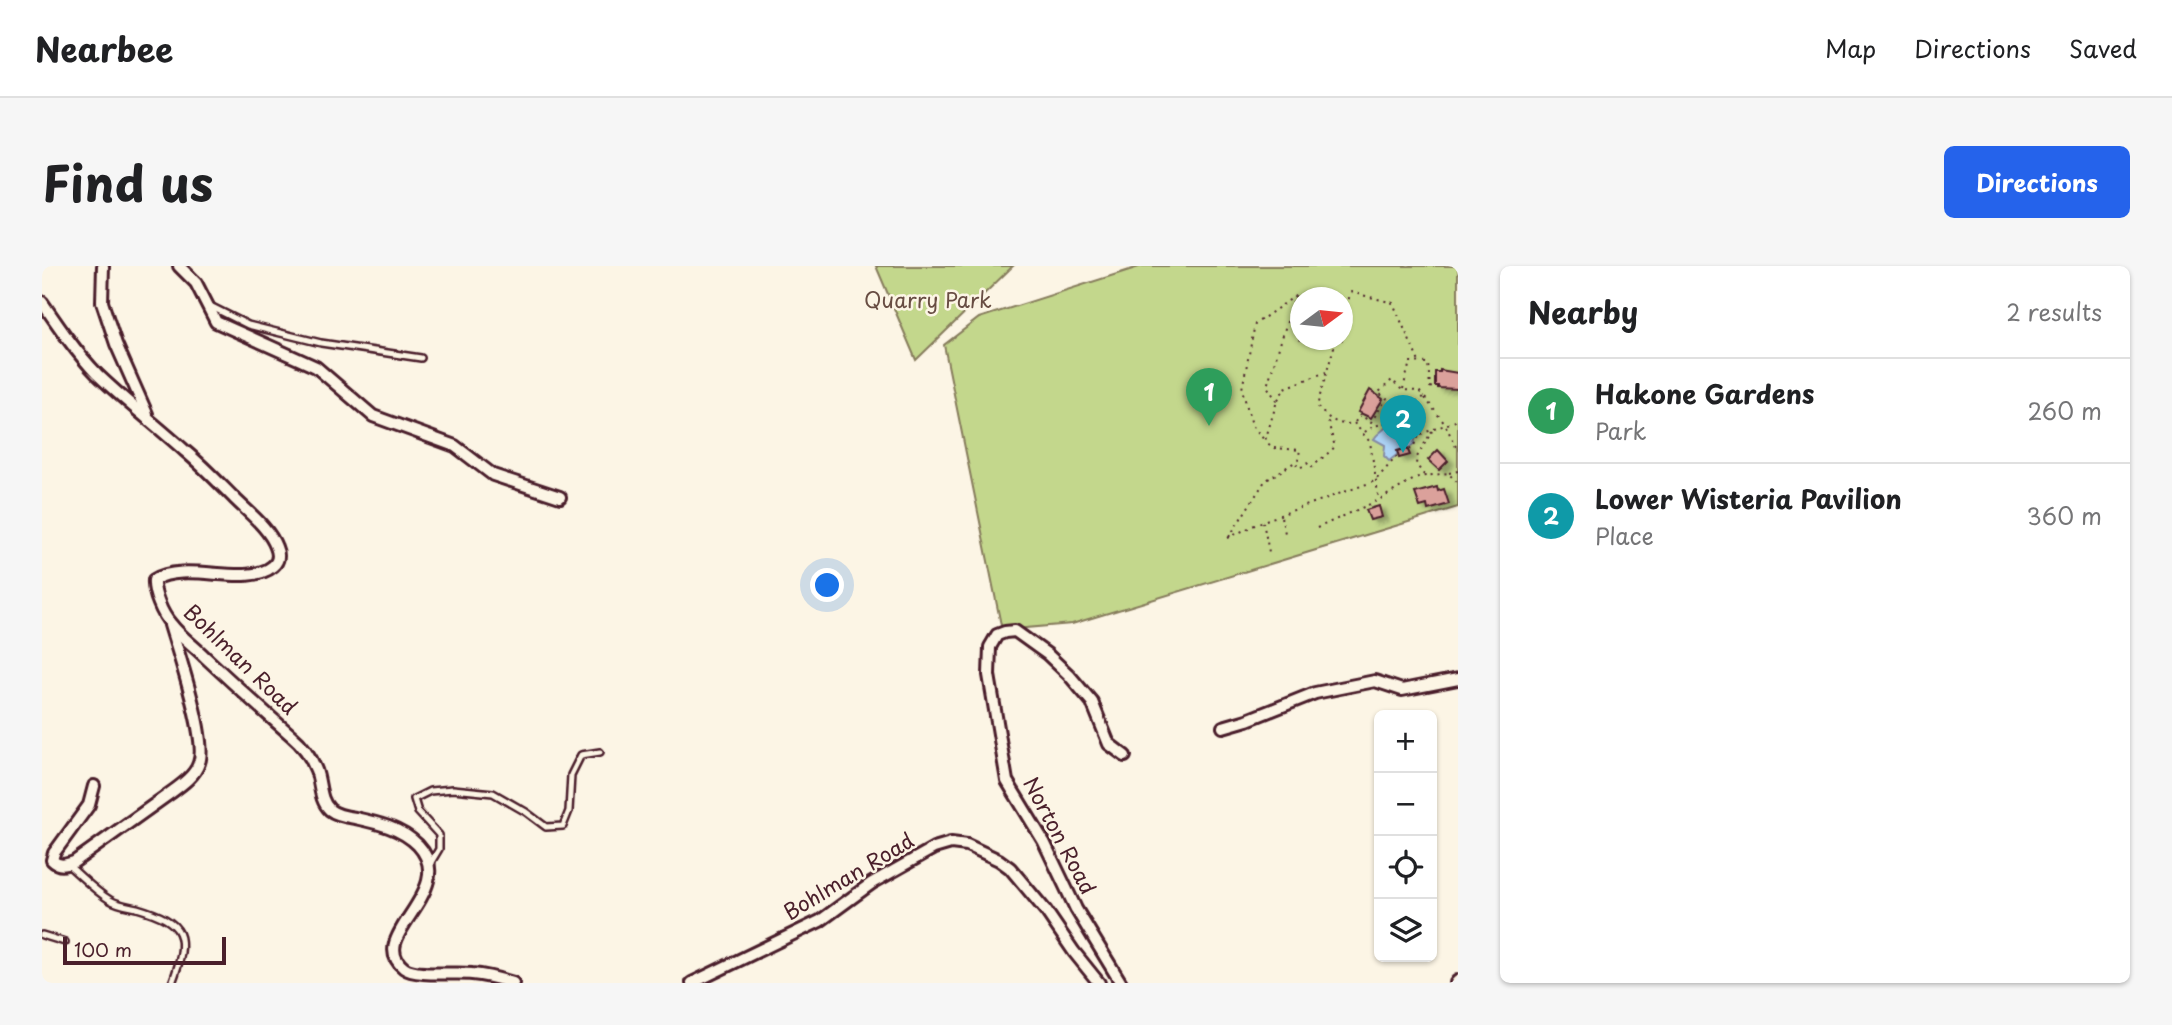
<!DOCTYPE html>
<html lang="en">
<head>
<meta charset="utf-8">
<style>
	:root { --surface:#fff; --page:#f6f6f6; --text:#202124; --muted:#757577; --line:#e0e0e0; --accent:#2563eb }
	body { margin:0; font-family:"Playpen Sans",sans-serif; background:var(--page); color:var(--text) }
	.controls { position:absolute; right:21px; bottom:21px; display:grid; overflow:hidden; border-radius:10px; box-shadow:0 2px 5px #0004 }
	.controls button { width:63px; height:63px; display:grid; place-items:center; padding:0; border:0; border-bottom:2px solid var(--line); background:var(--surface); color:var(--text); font:35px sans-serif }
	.compass { position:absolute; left:1248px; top:21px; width:63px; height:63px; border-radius:50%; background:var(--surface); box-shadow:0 2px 5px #0004; rotate:75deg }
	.scale { position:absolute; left:21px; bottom:18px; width:163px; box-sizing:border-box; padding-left:7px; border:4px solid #4a1f2b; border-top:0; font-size:19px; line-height:24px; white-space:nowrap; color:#4a1f2b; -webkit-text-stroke:5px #fcf5e5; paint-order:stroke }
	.you { position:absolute; left:786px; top:320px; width:24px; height:24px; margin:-18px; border:5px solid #fff; border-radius:50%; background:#1a73e8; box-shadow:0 0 0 10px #1a73e833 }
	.badge { display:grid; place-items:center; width:46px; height:46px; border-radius:50%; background:var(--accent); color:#fff; font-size:23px; font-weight:700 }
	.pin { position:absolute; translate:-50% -58px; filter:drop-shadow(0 2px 4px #0008) }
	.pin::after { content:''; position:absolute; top:37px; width:24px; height:21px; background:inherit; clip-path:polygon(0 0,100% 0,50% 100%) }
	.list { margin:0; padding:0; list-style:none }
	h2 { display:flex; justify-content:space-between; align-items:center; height:91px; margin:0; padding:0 28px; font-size:30px }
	h2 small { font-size:23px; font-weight:400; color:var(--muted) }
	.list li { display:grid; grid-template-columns:46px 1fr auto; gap:21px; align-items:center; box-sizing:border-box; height:105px; padding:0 28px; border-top:2px solid var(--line) }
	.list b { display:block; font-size:26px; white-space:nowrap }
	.list p { margin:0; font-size:23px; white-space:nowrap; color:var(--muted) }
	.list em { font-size:23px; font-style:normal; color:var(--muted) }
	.icon { flex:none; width:38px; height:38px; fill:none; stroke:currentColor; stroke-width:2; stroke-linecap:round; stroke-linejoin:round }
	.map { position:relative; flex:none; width:1416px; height:717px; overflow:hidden; border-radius:10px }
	header { display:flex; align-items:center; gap:42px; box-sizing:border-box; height:98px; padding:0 35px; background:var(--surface); border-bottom:2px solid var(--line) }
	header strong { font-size:33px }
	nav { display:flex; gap:38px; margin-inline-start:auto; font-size:24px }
	.intro { display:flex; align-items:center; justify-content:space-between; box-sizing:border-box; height:168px; padding:0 42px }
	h1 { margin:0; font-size:49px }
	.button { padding:18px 32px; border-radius:10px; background:var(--accent); color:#fff; font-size:24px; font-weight:700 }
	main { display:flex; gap:42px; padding:0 42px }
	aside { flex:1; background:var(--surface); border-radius:10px; box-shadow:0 2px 5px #0004 }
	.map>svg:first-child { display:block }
</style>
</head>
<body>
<header>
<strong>Nearbee</strong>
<nav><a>Map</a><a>Directions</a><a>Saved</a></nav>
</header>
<div class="intro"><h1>Find us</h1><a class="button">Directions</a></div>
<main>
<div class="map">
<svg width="1416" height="717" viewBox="0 0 1416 717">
	<defs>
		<filter id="shadow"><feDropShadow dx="6" dy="3.5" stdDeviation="2" flood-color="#0004"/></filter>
	</defs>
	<rect width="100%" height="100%" fill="#fcf5e5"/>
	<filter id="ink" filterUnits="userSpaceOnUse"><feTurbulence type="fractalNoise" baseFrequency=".0143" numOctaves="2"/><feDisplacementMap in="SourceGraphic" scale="14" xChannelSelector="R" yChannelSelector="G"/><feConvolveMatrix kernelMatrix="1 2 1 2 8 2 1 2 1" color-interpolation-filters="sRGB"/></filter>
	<g filter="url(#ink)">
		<g fill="#c3d78c" stroke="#867b5c" stroke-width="2" fill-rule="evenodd">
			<polygon points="834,0 971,0 874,94"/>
			<path d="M1100,0H1416V241L1030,358L960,364L902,79L937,52ZM1258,32H1300V74H1258Z"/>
		</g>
		<path fill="#aed4f7" stroke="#868ca5" stroke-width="2" d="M1365,143C1374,150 1371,154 1373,164C1376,180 1369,181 1356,188C1353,190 1350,193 1347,195L1342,190L1343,179L1332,173C1336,166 1340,166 1345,160C1352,152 1354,147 1365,143Z"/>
		<g fill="#dba19b" stroke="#4a1f2b" stroke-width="2" filter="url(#shadow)">
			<polygon points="1398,104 1416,107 1416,123 1396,122 1396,120 1393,120 1393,106 1398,106"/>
			<polygon points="1328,124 1341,133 1329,152 1316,146"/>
			<polygon points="1365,182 1368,189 1357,192 1355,185"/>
			<polygon points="1396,184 1406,195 1397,204 1386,194"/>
			<polygon points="1395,221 1396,225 1402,223 1407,238 1386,244 1385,239 1378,241 1373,227"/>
			<polygon points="1337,240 1340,251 1328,254 1324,244"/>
		</g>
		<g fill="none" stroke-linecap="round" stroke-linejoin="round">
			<defs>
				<g id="lane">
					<polyline points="168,40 206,59 279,77 379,92"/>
					<polyline points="388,598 397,583 397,569 376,546 372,533 388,525 411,523 451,527 484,546 504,561 521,560 527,545 529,509 539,489 558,486"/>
					<path d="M26,599C40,611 53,625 68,634C76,639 86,640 95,642C143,656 148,670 130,717"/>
					<polyline points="0,669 23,676"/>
				</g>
				<g id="street">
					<polyline points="61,0 60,36 74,78 105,148"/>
					<polyline points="137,0 154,17 174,56 274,101 331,150 413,180 451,209 518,231"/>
					<path d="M0,36C17,61 34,86 55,108C83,135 114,159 143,185C161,200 177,217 193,233C207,247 227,262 234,281C237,288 237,295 231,300C206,322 143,294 112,314C111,327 120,348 129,358C138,370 152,380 163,391C192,418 220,444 250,470C261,479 269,491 274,504C279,517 277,534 288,544C294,549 306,551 313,552C336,557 359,562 376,579C419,625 322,671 362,702C374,711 413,706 430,708C444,709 458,713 471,717"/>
					<polyline points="1181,461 1205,454 1273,427 1333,415 1360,424 1416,413"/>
					<path d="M52,520L47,539L12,587L10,594C17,601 23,599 32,596L127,528C138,520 153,510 157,497C166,475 136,386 128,359"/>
					<polyline points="650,717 778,655 830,617 892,582 909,577 925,579 957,594 968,602 1004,645 1032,686 1057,717"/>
					<polyline points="1079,717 1034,643 1002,576 965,515 947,409 948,381 955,369 963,366 973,365 1005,388 1027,409 1050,436 1067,478 1083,490"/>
					<polyline points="1414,717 1416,715"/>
				</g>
			</defs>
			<use href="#lane" stroke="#4a1f2b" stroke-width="10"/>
			<use href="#street" stroke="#4a1f2b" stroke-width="16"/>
			<g stroke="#4a1f2b" stroke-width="2" stroke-dasharray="2 5" stroke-linecap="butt">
				<polyline points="1300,53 1309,26 1351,37 1377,96"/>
				<path d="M1294,74L1275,140C1285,152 1296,161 1312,157L1328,176L1337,234"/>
				<polyline points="1361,123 1368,96 1386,97 1388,121 1394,123"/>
				<polyline points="1383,132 1403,158 1416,185"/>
				<polyline points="1235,135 1225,120 1253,30 1213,58 1200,123 1210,159 1223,175 1235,135 1243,122 1284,106"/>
				<polyline points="1347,155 1356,159 1360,165 1375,166"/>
				<polyline points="1313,156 1318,149 1329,156 1345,132 1336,127 1350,114 1360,124 1377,125 1382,131 1369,138"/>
				<path d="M1323,166L1327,162L1342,157L1350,145L1369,138C1377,148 1373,159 1378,168L1371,181L1366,185"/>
				<polyline points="1379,168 1416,154"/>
				<polyline points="1254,198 1258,202 1265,197 1269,202 1293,181 1285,152"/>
				<polyline points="1407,207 1416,205"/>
				<polyline points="1382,209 1374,198 1375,191 1390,165"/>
				<polyline points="1239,251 1243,267"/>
				<polyline points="1221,256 1227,286"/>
				<polyline points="1275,262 1337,234 1376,211 1406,207 1416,217"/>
				<polyline points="1187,271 1223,215 1256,194 1258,184 1232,182 1224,176"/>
				<polyline points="1186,272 1221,255 1333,215 1356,189"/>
			</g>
			<use href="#lane" stroke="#fcf5e5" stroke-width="5"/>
			<use href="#street" stroke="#fcf5e5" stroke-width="10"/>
		</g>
	</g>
	<g text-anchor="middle" stroke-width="5" stroke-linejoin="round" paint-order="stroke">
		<g font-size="21" fill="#684d43" stroke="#fcf5e5">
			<text x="886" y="42">Quarry Park</text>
		</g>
		<g font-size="21" fill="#4a1f2b" stroke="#fcf5e5">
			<text transform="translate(198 394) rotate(44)" y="7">Bohlman Road</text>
			<text transform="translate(1017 570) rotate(62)" y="7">Norton Road</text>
			<text transform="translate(807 611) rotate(-31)" y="7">Bohlman Road</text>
		</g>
	</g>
</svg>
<div class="controls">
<button>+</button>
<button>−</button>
<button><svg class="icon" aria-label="locate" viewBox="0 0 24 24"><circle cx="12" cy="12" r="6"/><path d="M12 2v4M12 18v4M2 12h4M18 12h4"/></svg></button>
<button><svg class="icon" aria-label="layers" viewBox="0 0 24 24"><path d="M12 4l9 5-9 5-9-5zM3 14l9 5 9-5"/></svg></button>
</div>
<svg class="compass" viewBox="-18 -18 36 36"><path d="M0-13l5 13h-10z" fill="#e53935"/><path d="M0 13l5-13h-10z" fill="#757577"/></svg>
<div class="scale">100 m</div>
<div class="you"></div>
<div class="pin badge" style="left:1167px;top:160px;background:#2e9e5b">1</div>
<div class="pin badge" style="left:1361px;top:187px;background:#0f9aa8">2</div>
</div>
<aside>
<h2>Nearby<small>2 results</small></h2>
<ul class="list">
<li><span class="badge" style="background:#2e9e5b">1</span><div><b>Hakone Gardens</b><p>Park</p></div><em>260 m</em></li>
<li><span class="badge" style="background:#0f9aa8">2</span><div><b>Lower Wisteria Pavilion</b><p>Place</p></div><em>360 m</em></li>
</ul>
</aside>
</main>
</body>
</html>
